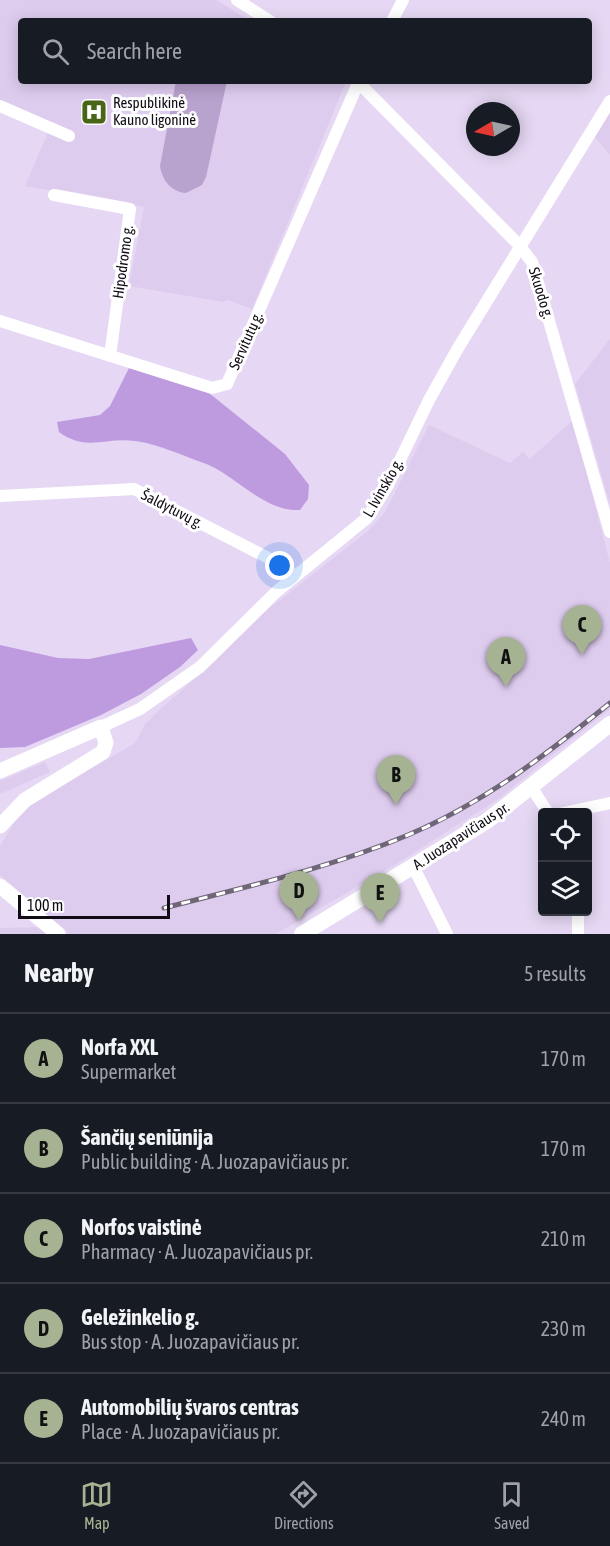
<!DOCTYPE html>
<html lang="en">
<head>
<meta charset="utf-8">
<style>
	:root { --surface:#171b24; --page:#20242c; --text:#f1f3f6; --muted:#9ea1a6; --line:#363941; --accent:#a5b392 }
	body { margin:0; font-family:"Asap Condensed",sans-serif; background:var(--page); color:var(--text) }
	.controls { position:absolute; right:18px; bottom:18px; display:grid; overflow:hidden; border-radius:6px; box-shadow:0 3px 15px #0003 }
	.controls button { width:54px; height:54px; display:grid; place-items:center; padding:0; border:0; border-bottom:2px solid var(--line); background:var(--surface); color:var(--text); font:30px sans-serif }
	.compass { position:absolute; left:466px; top:102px; width:54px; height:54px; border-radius:50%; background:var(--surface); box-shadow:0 3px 15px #0003; rotate:261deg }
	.scale { position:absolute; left:18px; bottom:15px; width:152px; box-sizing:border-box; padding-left:6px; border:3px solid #100b14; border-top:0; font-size:16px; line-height:21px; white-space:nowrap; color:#100b14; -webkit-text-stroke:4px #fff; paint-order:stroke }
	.you { position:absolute; left:280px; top:566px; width:21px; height:21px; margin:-15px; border:4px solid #fff; border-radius:50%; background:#1a73e8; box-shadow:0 0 0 9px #1a73e833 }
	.badge { display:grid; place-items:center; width:39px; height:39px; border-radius:50%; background:var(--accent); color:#111; font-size:20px; font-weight:700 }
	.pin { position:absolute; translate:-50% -50px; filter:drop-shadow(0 2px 3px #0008) }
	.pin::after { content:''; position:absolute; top:32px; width:21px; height:18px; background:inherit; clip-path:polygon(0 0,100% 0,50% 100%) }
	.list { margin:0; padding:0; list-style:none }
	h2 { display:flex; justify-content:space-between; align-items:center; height:78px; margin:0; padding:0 24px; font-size:26px }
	h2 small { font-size:20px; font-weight:400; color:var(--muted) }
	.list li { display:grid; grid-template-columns:39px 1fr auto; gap:18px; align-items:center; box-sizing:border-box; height:90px; padding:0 24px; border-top:2px solid var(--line) }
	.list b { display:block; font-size:22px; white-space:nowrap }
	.list p { margin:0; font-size:20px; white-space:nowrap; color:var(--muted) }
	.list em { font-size:20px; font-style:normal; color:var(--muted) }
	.icon { flex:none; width:33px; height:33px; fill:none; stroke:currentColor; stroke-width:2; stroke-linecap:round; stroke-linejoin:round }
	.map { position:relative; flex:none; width:610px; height:934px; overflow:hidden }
	.search { position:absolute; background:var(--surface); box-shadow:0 3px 15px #0003; left:18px; right:18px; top:18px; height:66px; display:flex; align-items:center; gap:15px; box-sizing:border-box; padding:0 21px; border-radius:6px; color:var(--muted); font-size:22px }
	.sheet { height:528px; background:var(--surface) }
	nav { display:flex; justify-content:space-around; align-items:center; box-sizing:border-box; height:84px; border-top:2px solid var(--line); background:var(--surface); font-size:16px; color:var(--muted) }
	nav a { display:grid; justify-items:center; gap:3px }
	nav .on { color:var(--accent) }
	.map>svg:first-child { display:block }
</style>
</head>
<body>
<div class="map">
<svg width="610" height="934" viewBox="0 0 610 934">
	<rect width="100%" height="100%" fill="#e6d8f4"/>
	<g fill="#deccef">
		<polygon points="0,0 217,0 250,21 21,21 21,81 346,82 252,309 228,300 223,302 129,286 144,207 25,186 51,125 0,100"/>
		<polygon points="610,110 610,155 594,136"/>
		<polygon points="610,339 610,504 575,384"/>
		<polygon points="573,420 610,563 610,709 497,800 396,864 276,934 70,934 0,875 0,846 22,809 135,743 145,724 156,713 215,661 266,611 368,531 385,512 429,425 510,463 523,452 530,459"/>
		<polygon points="45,762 50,772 0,794 0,781"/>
		<polygon points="40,927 49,934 0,934 0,928"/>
	</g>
	<path fill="#b8a2ce" d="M176,81H227L206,177L202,185L186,193C171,192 162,180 160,166Z"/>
	<g fill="#be9adf">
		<path d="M129,368L209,393L285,454L309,485L308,499L300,510C262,512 235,473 201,462C182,455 154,443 135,441C105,437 86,452 59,432L57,422L100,415L110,406Z"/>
		<polygon points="191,638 198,650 180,667 141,694 101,715 25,747 0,748 0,645 58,658 89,659"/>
	</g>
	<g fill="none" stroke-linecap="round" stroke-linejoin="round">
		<g stroke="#fff" stroke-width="12">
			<polyline points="237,0 270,21"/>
			<polyline points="392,21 403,0"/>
			<polyline points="357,81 519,245 532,262 610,532"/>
			<polyline points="0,106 69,136"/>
			<polyline points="54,195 130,209 110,356"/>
			<polyline points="0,321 212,388 227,384 359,81"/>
			<polyline points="0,496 134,489 282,565 295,576"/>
			<polyline points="101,727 140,709 200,667 276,592 367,518 387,487 429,400 458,348 610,101"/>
			<polyline points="532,788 548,813"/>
			<polyline points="563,813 610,803"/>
			<polyline points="413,866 447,934"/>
			<polyline points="578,912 578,934"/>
		</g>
		<g stroke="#fff" stroke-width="15">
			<polyline points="0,771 101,727 106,743 103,752 25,800 0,826"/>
			<polyline points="0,886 58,934"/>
		</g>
		<polyline stroke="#fff" stroke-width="16" points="302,934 487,821 610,724"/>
		<defs>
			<path id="rail" d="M164,908C245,887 330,868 408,835C484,803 547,754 610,703"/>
		</defs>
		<use href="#rail" stroke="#6f6677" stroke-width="5"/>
		<use href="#rail" stroke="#fff" stroke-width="3" stroke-dasharray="9" stroke-linecap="butt"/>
	</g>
	<defs>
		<symbol id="hospital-square" viewBox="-11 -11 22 22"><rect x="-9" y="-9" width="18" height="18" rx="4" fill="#486518" stroke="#fff"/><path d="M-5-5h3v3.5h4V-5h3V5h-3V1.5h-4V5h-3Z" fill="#fff"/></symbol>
	</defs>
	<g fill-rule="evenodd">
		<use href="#hospital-square" x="79" y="97" width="30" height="30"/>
	</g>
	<g text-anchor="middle" stroke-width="6" stroke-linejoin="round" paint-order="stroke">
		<g font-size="15" fill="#100b14" stroke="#fff" text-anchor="start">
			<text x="113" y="108">Respublikinė<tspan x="113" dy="17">Kauno ligoninė</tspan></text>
		</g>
		<g font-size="15" fill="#100b14" stroke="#fff">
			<text transform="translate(123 262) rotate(-82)" y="5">Hipodromo g.</text>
			<text transform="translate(541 293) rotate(73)" y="5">Skuodo g.</text>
			<text transform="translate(246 341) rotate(-66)" y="5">Servitutų g.</text>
			<text transform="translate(383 488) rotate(-60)" y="5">L. Ivinskio g.</text>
			<text transform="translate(172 509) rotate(27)" y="5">Šaldytuvų g.</text>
			<text transform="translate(461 836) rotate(-33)" y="5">A. Juozapavičiaus pr.</text>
		</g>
	</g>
</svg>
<div class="controls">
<button><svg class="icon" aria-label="locate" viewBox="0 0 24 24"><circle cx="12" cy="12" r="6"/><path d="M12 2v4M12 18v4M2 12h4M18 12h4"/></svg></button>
<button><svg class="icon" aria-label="layers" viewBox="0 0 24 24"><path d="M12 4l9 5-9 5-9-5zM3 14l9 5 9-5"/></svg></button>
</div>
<svg class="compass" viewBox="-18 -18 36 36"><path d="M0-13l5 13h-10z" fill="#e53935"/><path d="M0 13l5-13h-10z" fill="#9ea1a6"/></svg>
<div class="scale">100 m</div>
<div class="you"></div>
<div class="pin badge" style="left:506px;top:687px">A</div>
<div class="pin badge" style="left:396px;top:805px">B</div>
<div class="pin badge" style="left:582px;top:655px">C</div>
<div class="pin badge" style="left:299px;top:921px">D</div>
<div class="pin badge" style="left:380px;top:923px">E</div>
<div class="search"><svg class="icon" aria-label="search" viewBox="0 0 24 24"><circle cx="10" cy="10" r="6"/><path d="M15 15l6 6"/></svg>Search here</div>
</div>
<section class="sheet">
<h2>Nearby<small>5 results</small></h2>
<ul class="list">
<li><span class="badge">A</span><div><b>Norfa XXL</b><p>Supermarket</p></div><em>170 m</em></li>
<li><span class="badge">B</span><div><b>Šančių seniūnija</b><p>Public building · A. Juozapavičiaus pr.</p></div><em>170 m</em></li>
<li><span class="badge">C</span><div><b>Norfos vaistinė</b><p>Pharmacy · A. Juozapavičiaus pr.</p></div><em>210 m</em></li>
<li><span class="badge">D</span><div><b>Geležinkelio g.</b><p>Bus stop · A. Juozapavičiaus pr.</p></div><em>230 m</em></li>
<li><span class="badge">E</span><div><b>Automobilių švaros centras</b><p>Place · A. Juozapavičiaus pr.</p></div><em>240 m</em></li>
</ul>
</section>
<nav>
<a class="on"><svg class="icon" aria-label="map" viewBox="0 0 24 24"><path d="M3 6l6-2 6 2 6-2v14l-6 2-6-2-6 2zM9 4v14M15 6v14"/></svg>Map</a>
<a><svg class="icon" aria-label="directions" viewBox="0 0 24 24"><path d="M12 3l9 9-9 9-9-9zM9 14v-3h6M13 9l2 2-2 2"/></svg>Directions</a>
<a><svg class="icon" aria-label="saved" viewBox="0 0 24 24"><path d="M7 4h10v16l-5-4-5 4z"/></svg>Saved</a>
</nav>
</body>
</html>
